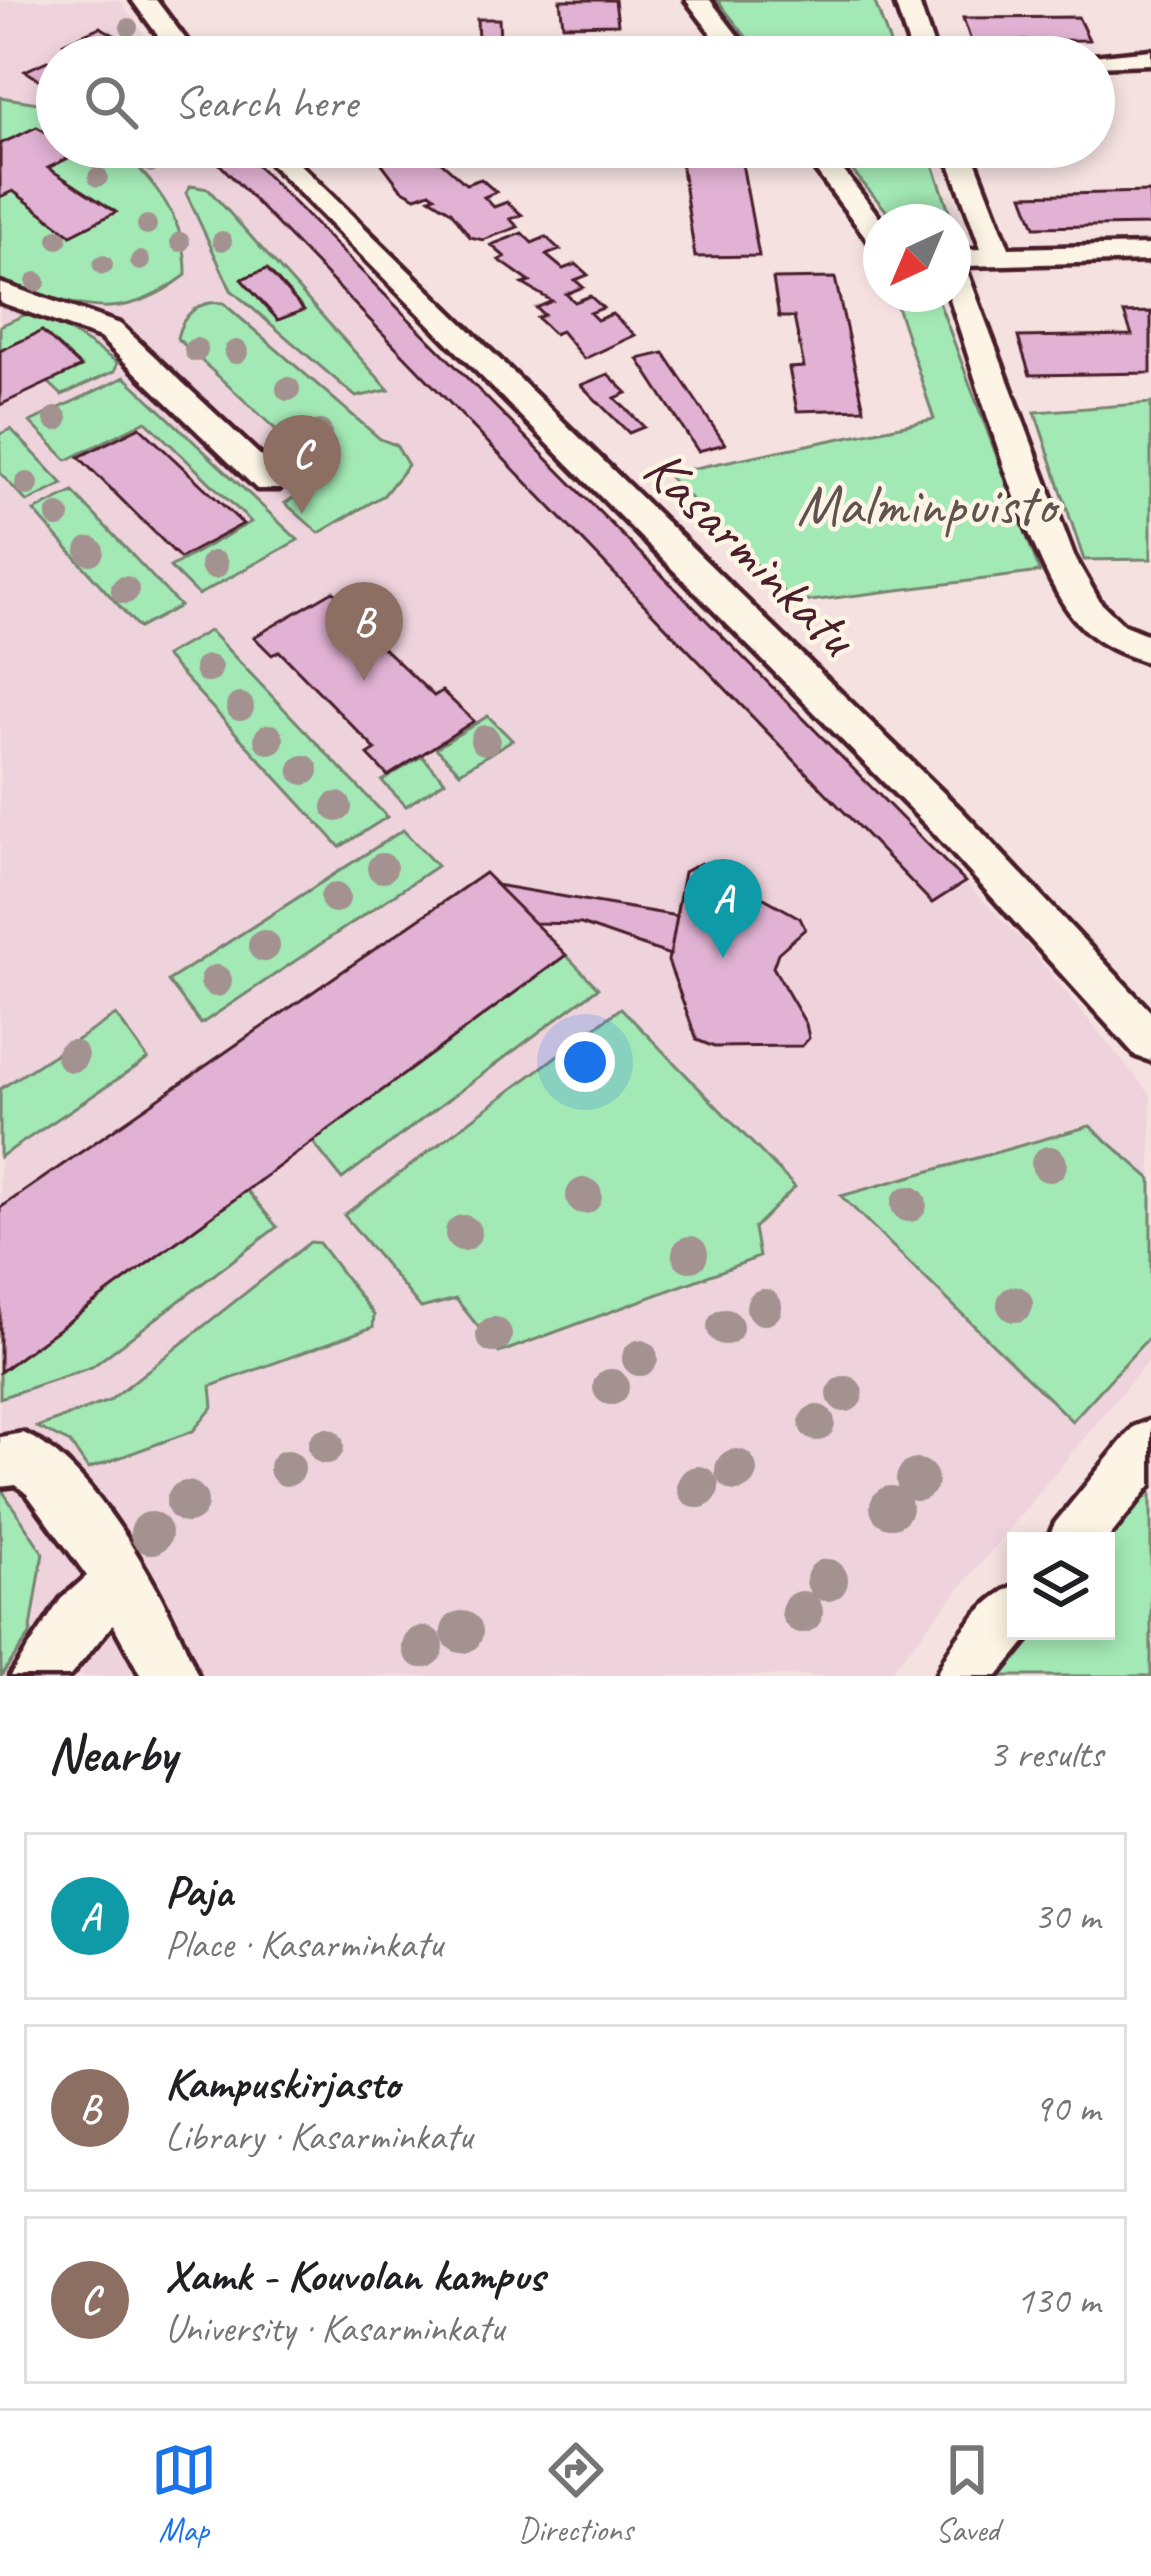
<!DOCTYPE html>
<html lang="en">
<head>
<meta charset="utf-8">
<style>
	:root { --surface:#fff; --page:#f6f6f6; --text:#202124; --muted:#757577; --line:#e0e0e0; --accent:#1a73e8 }
	body { margin:0; font-family:Caveat,sans-serif; background:var(--page); color:var(--text) }
	.controls { position:absolute; right:36px; bottom:36px; display:grid; overflow:hidden; border-radius:0px; box-shadow:0 6px 18px #0003 }
	.controls button { width:108px; height:108px; display:grid; place-items:center; padding:0; border:0; border-bottom:3px solid var(--line); background:var(--surface); color:var(--text); font:60px sans-serif }
	.compass { position:absolute; left:863px; top:204px; width:108px; height:108px; border-radius:50%; background:var(--surface); box-shadow:0 6px 18px #0003; rotate:224deg }
	.you { position:absolute; left:585px; top:1062px; width:42px; height:42px; margin:-30px; border:9px solid #fff; border-radius:50%; background:#1a73e8; box-shadow:0 0 0 18px #1a73e833 }
	.badge { display:grid; place-items:center; width:78px; height:78px; border-radius:50%; background:var(--accent); color:#fff; font-size:39px; font-weight:700 }
	.pin { position:absolute; translate:-50% -99px; filter:drop-shadow(0 3px 6px #0008) }
	.pin::after { content:''; position:absolute; top:63px; width:42px; height:36px; background:inherit; clip-path:polygon(0 0,100% 0,50% 100%) }
	.list { margin:0; padding:0; list-style:none }
	h2 { display:flex; justify-content:space-between; align-items:center; height:156px; margin:0; padding:0 48px; font-size:51px }
	h2 small { font-size:39px; font-weight:400; color:var(--muted) }
	.list li { display:grid; grid-template-columns:78px 1fr auto; gap:36px; align-items:center; box-sizing:border-box; height:168px; margin:0 24px 24px; padding:0 24px; border:3px solid var(--line); border-radius:0px }
	.list b { display:block; font-size:45px; white-space:nowrap }
	.list p { margin:0; font-size:39px; white-space:nowrap; color:var(--muted) }
	.list em { font-size:39px; font-style:normal; color:var(--muted) }
	.icon { flex:none; width:66px; height:66px; fill:none; stroke:currentColor; stroke-width:2; stroke-linecap:round; stroke-linejoin:round }
	.map { position:relative; flex:none; width:1151px; height:1676px; overflow:hidden }
	.search { position:absolute; background:var(--surface); box-shadow:0 6px 18px #0003; left:36px; right:36px; top:36px; height:132px; display:flex; align-items:center; gap:30px; box-sizing:border-box; padding:0 42px; border-radius:66px; color:var(--muted); font-size:45px }
	.sheet { height:732px; background:var(--surface) }
	nav { display:flex; justify-content:space-around; align-items:center; box-sizing:border-box; height:168px; border-top:3px solid var(--line); background:var(--surface); font-size:33px; color:var(--muted) }
	nav a { display:grid; justify-items:center; gap:6px }
	nav .on { color:var(--accent) }
	.map>svg:first-child { display:block }
</style>
</head>
<body>
<div class="map">
<svg width="1151" height="1676" viewBox="0 0 1151 1676">
	<rect width="100%" height="100%" fill="#f4e1e0"/>
	<filter id="ink" filterUnits="userSpaceOnUse"><feTurbulence type="fractalNoise" baseFrequency=".00833" numOctaves="2"/><feDisplacementMap in="SourceGraphic" scale="24" xChannelSelector="R" yChannelSelector="G"/><feConvolveMatrix kernelMatrix="1 2 1 2 8 2 1 2 1" color-interpolation-filters="sRGB"/></filter>
	<g filter="url(#ink)">
		<polygon fill="#eed3dc" points="0,0 119,0 161,57 57,57 57,147 242,147 1025,943 1151,1095 1151,1357 887,1676 0,1676"/>
		<g fill="#a3e9b5" stroke="#768470" stroke-width="3">
			<polygon points="717,0 874,0 895,57 762,57"/>
			<path d="M0,97L57,106V147H117C155,181 187,221 186,275C116,329 77,303 0,283Z"/>
			<polygon points="832,147 927,147 958,236 953,240 953,222 896,222"/>
			<polygon points="191,186 208,189 389,390 356,397 231,290 186,193"/>
			<polygon points="893,294 936,294 1040,572 795,603 666,474 934,419"/>
			<path d="M223,303L380,439L396,445L408,465L384,495L319,533L285,503L310,488L296,475L313,464L177,338C182,315 198,300 223,303Z"/>
			<polygon points="29,313 60,325 117,362 115,371 62,395 48,382 42,331 0,351 0,326"/>
			<polygon points="125,377 298,540 198,595 170,567 251,522 146,421 67,460 30,422"/>
			<polygon points="1151,403 1151,559 1084,560 1035,412"/>
			<polygon points="11,429 63,484 27,502 0,473 0,434"/>
			<polygon points="73,492 180,606 139,628 34,511"/>
			<polygon points="209,631 210,631 387,817 340,847 165,656"/>
			<polygon points="488,716 512,740 460,772 436,748"/>
			<polygon points="422,756 445,781 406,806 382,781"/>
			<polygon points="403,830 437,866 201,1024 168,981"/>
			<polygon points="566,955 598,988 342,1179 312,1141"/>
			<polygon points="621,1008 795,1187 754,1228 759,1257 499,1353 456,1299 421,1308 344,1215"/>
			<polygon points="116,1015 148,1059 0,1157 0,1089"/>
			<polygon points="1090,1126 1151,1179 1151,1335 1072,1421 841,1196"/>
			<polygon points="247,1190 277,1227 92,1367 0,1398 0,1372"/>
			<polygon points="310,1242 319,1243 374,1315 373,1327 211,1386 213,1407 193,1431 88,1469 70,1443 37,1427 109,1401"/>
			<polygon points="1151,1477 1151,1676 990,1676 1025,1631 1106,1631 1106,1541"/>
			<polygon points="0,1487 43,1553 30,1635 1,1676"/>
		</g>
		<g fill="#e1b2d3" stroke="#4a1f2b" stroke-width="3">
			<polygon points="560,0 615,0 618,24 563,25"/>
			<polygon points="1078,17 1089,40 971,41 963,18"/>
			<polygon points="477,19 499,19 500,40 478,41"/>
			<polygon points="100,27 153,57 72,57 81,53 64,43"/>
			<polygon points="577,44 634,44 635,57 578,57"/>
			<polygon points="47,61 57,64 57,90 25,71"/>
			<polygon points="37,127 57,139 57,147 79,153 48,168 116,212 71,235 13,191 0,197 0,144"/>
			<polygon points="203,147 239,147 965,882 932,903"/>
			<polygon points="739,147 759,256 695,257 679,148"/>
			<polygon points="411,150 419,158 431,153 466,184 481,179 496,192 484,197 494,207 507,202 522,215 510,219 518,227 483,240 470,237 451,211 430,198 435,196 430,192 416,197 401,189 380,161"/>
			<polygon points="1149,192 1151,225 1035,227 1023,195"/>
			<polygon points="522,233 532,243 546,237 560,250 546,255 563,269 576,264 588,275 575,280 583,287 566,294 575,302 590,296 603,308 590,313 597,320 612,314 635,335 584,359 561,331 554,334 537,318 544,315 536,308 552,301 523,284 530,282 499,260 505,257 491,245"/>
			<polygon points="267,269 304,310 278,320 241,279"/>
			<polygon points="835,278 864,409 797,411 789,368 804,367 794,317 779,317 773,279"/>
			<polygon points="1151,312 1151,373 1030,375 1018,337 1132,335 1124,313"/>
			<polygon points="42,331 81,367 0,405 0,351"/>
			<polygon points="664,353 725,444 698,451 638,359"/>
			<polygon points="608,374 627,393 615,398 644,427 629,433 581,385"/>
			<polygon points="140,427 243,524 180,558 79,457"/>
			<polygon points="333,591 359,614 352,618 434,696 442,691 474,721 388,776 368,755 376,750 279,651 272,655 254,637"/>
			<polygon points="701,863 800,918 805,929 778,953 773,967 806,1024 809,1038 802,1046 714,1047 697,1040 668,961 684,872"/>
			<polygon points="485,873 566,955 0,1372 0,1208"/>
			<polygon points="496,885 677,916 670,955 581,924 534,923"/>
		</g>
		<g fill="none" stroke-linecap="round" stroke-linejoin="round">
			<defs>
				<g id="street">
					<polygon points="132,0 156,0 199,57 174,57"/>
					<polygon points="686,0 710,0 754,57 729,57"/>
					<polygon points="894,0 918,0 937,57 913,57"/>
					<polygon points="1151,50 1151,64 1094,66 1094,57 1083,57"/>
					<polygon points="254,147 282,147 962,811 1151,1012 1151,1061 1136,1056 934,833"/>
					<polygon points="798,147 825,147 883,222 881,246 871,244"/>
					<path d="M944,147H970L1009,248L1151,245V261L965,266L1074,556L1100,602L1124,625L1151,636V663C1123,655 1098,645 1078,623C1029,570 975,371 948,294H953V250L981,249Z"/>
					<polygon points="0,283 120,324 279,473 284,481 279,489 257,489 100,338 0,302"/>
					<polygon points="1151,1420 1151,1485 1106,1541 1047,1541 1055,1523 1133,1427"/>
					<path d="M23,1433C96,1463 169,1604 198,1676H141L113,1624L70,1676H10L61,1599L87,1576L27,1494L16,1485L0,1487V1437Z"/>
					<path d="M1016,1585V1631H1035L998,1676H936C950,1643 982,1599 1016,1585Z"/>
				</g>
			</defs>
			<use href="#street" stroke="#4a1f2b" stroke-width="9"/>
			<use href="#street" fill="#fcf5e5" fill-rule="evenodd"/>
		</g>
		<g fill="#a39290">
			<circle cx="129" cy="27" r="9"/>
			<circle cx="151" cy="163" r="10"/>
			<circle cx="98" cy="177" r="10"/>
			<circle cx="147" cy="225" r="10"/>
			<circle cx="58" cy="239" r="10"/>
			<circle cx="222" cy="241" r="10"/>
			<circle cx="180" cy="242" r="10"/>
			<circle cx="140" cy="261" r="10"/>
			<circle cx="103" cy="265" r="10"/>
			<circle cx="36" cy="282" r="10"/>
			<circle cx="196" cy="350" r="12"/>
			<circle cx="236" cy="352" r="12"/>
			<circle cx="288" cy="389" r="12"/>
			<circle cx="56" cy="419" r="12"/>
			<circle cx="320" cy="432" r="12"/>
			<circle cx="27" cy="484" r="12"/>
			<circle cx="58" cy="516" r="12"/>
			<circle cx="90" cy="551" r="14"/>
			<circle cx="214" cy="565" r="14"/>
			<circle cx="125" cy="590" r="14"/>
			<circle cx="208" cy="669" r="14"/>
			<circle cx="240" cy="707" r="14"/>
			<circle cx="269" cy="739" r="15"/>
			<circle cx="485" cy="740" r="15"/>
			<circle cx="304" cy="770" r="15"/>
			<circle cx="337" cy="807" r="15"/>
			<circle cx="382" cy="868" r="15"/>
			<circle cx="335" cy="898" r="15"/>
			<circle cx="264" cy="946" r="16"/>
			<circle cx="216" cy="981" r="16"/>
			<circle cx="72" cy="1056" r="16"/>
			<circle cx="1049" cy="1164" r="18"/>
			<circle cx="584" cy="1196" r="18"/>
			<circle cx="909" cy="1204" r="18"/>
			<circle cx="463" cy="1233" r="18"/>
			<circle cx="690" cy="1254" r="18"/>
			<circle cx="1015" cy="1304" r="18"/>
			<circle cx="764" cy="1307" r="18"/>
			<circle cx="725" cy="1327" r="18"/>
			<circle cx="494" cy="1335" r="18"/>
			<circle cx="640" cy="1358" r="18"/>
			<circle cx="611" cy="1387" r="18"/>
			<circle cx="845" cy="1394" r="18"/>
			<circle cx="817" cy="1423" r="18"/>
			<circle cx="326" cy="1446" r="18"/>
			<circle cx="736" cy="1470" r="21"/>
			<circle cx="287" cy="1468" r="18"/>
			<circle cx="917" cy="1480" r="21"/>
			<circle cx="698" cy="1487" r="21"/>
			<circle cx="187" cy="1502" r="21"/>
			<circle cx="891" cy="1507" r="21"/>
			<circle cx="151" cy="1533" r="21"/>
			<circle cx="827" cy="1580" r="21"/>
			<circle cx="802" cy="1612" r="21"/>
			<circle cx="462" cy="1632" r="21"/>
			<circle cx="423" cy="1647" r="21"/>
		</g>
	</g>
	<g text-anchor="middle" stroke-width="9" stroke-linejoin="round" paint-order="stroke">
		<g font-size="57" fill="#60524e" stroke="#fcf5e5">
			<text x="926" y="524">Malminpuisto</text>
		</g>
		<g font-size="57" fill="#4a1f2b" stroke="#fcf5e5">
			<text transform="translate(751 551) rotate(44)" y="20">Kasarminkatu</text>
		</g>
	</g>
</svg>
<div class="controls">
<button><svg class="icon" aria-label="layers" viewBox="0 0 24 24"><path d="M12 4l9 5-9 5-9-5zM3 14l9 5 9-5"/></svg></button>
</div>
<svg class="compass" viewBox="-18 -18 36 36"><path d="M0-13l5 13h-10z" fill="#e53935"/><path d="M0 13l5-13h-10z" fill="#757577"/></svg>
<div class="you"></div>
<div class="pin badge" style="left:723px;top:958px;background:#0f9aa8">A</div>
<div class="pin badge" style="left:364px;top:681px;background:#8d6e63">B</div>
<div class="pin badge" style="left:302px;top:514px;background:#8d6e63">C</div>
<div class="search"><svg class="icon" aria-label="search" viewBox="0 0 24 24"><circle cx="10" cy="10" r="6"/><path d="M15 15l6 6"/></svg>Search here</div>
</div>
<section class="sheet">
<h2>Nearby<small>3 results</small></h2>
<ul class="list">
<li><span class="badge" style="background:#0f9aa8">A</span><div><b>Paja</b><p>Place · Kasarminkatu</p></div><em>30 m</em></li>
<li><span class="badge" style="background:#8d6e63">B</span><div><b>Kampuskirjasto</b><p>Library · Kasarminkatu</p></div><em>90 m</em></li>
<li><span class="badge" style="background:#8d6e63">C</span><div><b>Xamk - Kouvolan kampus</b><p>University · Kasarminkatu</p></div><em>130 m</em></li>
</ul>
</section>
<nav>
<a class="on"><svg class="icon" aria-label="map" viewBox="0 0 24 24"><path d="M3 6l6-2 6 2 6-2v14l-6 2-6-2-6 2zM9 4v14M15 6v14"/></svg>Map</a>
<a><svg class="icon" aria-label="directions" viewBox="0 0 24 24"><path d="M12 3l9 9-9 9-9-9zM9 14v-3h6M13 9l2 2-2 2"/></svg>Directions</a>
<a><svg class="icon" aria-label="saved" viewBox="0 0 24 24"><path d="M7 4h10v16l-5-4-5 4z"/></svg>Saved</a>
</nav>
</body>
</html>
